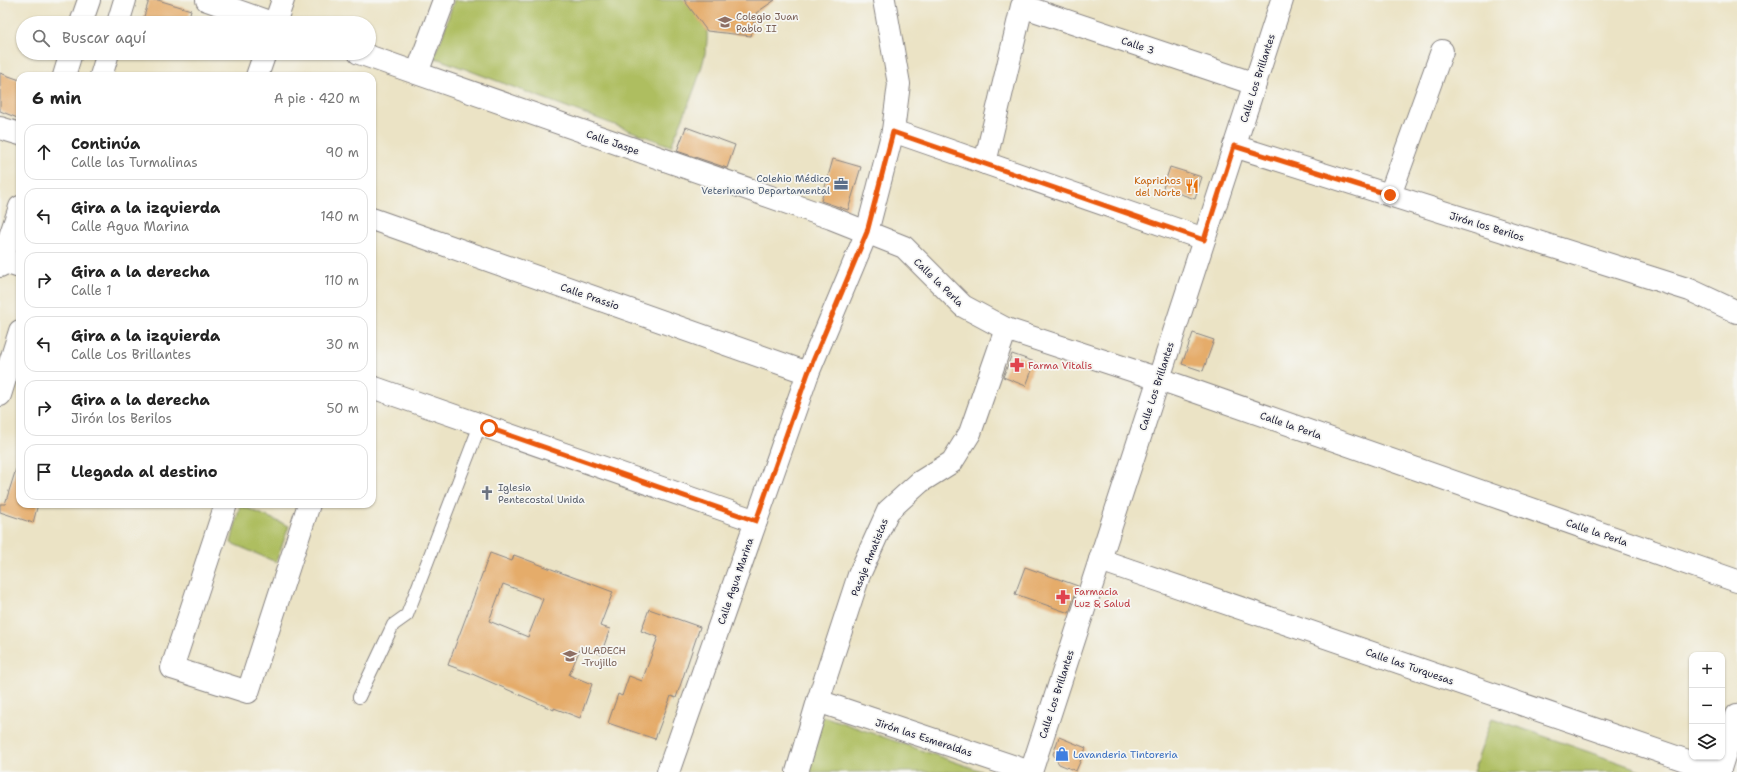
<!DOCTYPE html>
<html lang="es">
<head>
<meta charset="utf-8">
<style>
	:root { --surface:#fff; --page:#f2f2f2; --text:#222; --muted:#767676; --line:#e0e0e0 }
	body { margin:0; font-family:"Shantell Sans",sans-serif; background:var(--page); color:var(--text) }
	.controls { position:absolute; right:12px; bottom:12px; display:grid; overflow:hidden; border-radius:8px; box-shadow:0 1px 3px #0004 }
	.controls button { width:36px; height:36px; display:grid; place-items:center; padding:0; border:0; border-bottom:1px solid var(--line); background:var(--surface); color:var(--text); font:20px sans-serif }
	.stop { position:absolute; width:12px; height:12px; margin:-9px; border:3px solid #ea580c; border-radius:50%; background:#fff }
	.stop.end { background:#ea580c; border-color:#fff; box-shadow:0 1px 4px #0008 }
	.list { margin:0; padding:0; list-style:none }
	h2 { display:flex; justify-content:space-between; align-items:center; height:52px; margin:0; padding:0 16px; font-size:17px }
	h2 small { font-size:13px; font-weight:400; color:var(--muted) }
	.list li { display:grid; grid-template-columns:26px 1fr auto; gap:12px; align-items:center; box-sizing:border-box; height:56px; margin:0 8px 8px; padding:0 8px; border:1px solid var(--line); border-radius:12px }
	.list b { display:block; font-size:15px; white-space:nowrap }
	.list p { margin:0; font-size:13px; white-space:nowrap; color:var(--muted) }
	.list em { font-size:13px; font-style:normal; color:var(--muted) }
	.icon { flex:none; width:22px; height:22px; fill:none; stroke:currentColor; stroke-width:2; stroke-linecap:round; stroke-linejoin:round }
	.map { position:relative; flex:none; width:1737px; height:772px; overflow:hidden }
	.search { position:absolute; background:var(--surface); box-shadow:0 1px 3px #0004; left:16px; top:16px; width:360px; height:44px; display:flex; align-items:center; gap:10px; box-sizing:border-box; padding:0 14px; border-radius:22px; color:var(--muted); font-size:15px }
	.panel { position:absolute; background:var(--surface); box-shadow:0 1px 3px #0004; left:16px; top:72px; width:360px; height:436px; border-radius:12px }
	.map>svg:first-child { display:block }
</style>
</head>
<body>
<div class="map">
<svg width="1737" height="772" viewBox="0 0 1737 772">
	<rect width="100%" height="100%" fill="#f6f6f2"/>
	<filter id="ink" filterUnits="userSpaceOnUse"><feTurbulence type="fractalNoise" baseFrequency=".025" numOctaves="2"/><feDisplacementMap in="SourceGraphic" scale="8" xChannelSelector="R" yChannelSelector="G"/><feConvolveMatrix kernelMatrix="1 2 1 2 8 2 1 2 1" color-interpolation-filters="sRGB"/></filter>
	<filter id="wash" filterUnits="userSpaceOnUse"><feTurbulence type="fractalNoise" baseFrequency=".012" numOctaves="4" result="noise"/><feDisplacementMap in="SourceGraphic" scale="16" xChannelSelector="R" yChannelSelector="G"/><feGaussianBlur stdDeviation="0.9" result="paint"/><feColorMatrix in="noise" values="0 0 0 0 0 0 0 0 0 0 0 0 0 0 0 0 0 1.4 0 .05"/><feComposite in="paint" operator="in"/></filter>
	<g filter="url(#wash)">
		<rect width="100%" height="100%" fill="#ebe3c5"/>
		<g fill="#aebe61" stroke="#68704e">
			<path d="M454,0H689C694,8 703,17 706,26C714,51 682,120 671,146L433,57L442,38Z"/>
			<polygon points="240,505 289,526 276,562 231,543"/>
			<polygon points="823,716 984,772 805,772"/>
			<polygon points="1492,718 1646,772 1473,772"/>
		</g>
		<g id="blocks">
			<g fill="#e5ac6a" fill-rule="evenodd">
				<polygon points="149,0 158,0 191,10 187,23 142,23"/>
				<polygon points="684,0 775,0 756,13 751,36 707,31"/>
				<polygon points="0,73 20,80 20,119 0,111"/>
				<polygon points="686,127 735,145 727,168 677,151"/>
				<polygon points="833,159 861,167 848,210 821,201"/>
				<polygon points="1170,167 1202,177 1195,199 1163,188"/>
				<polygon points="1193,333 1214,340 1203,371 1182,364"/>
				<polygon points="1012,354 1035,362 1026,386 1003,377"/>
				<polygon points="16,469 20,469 20,504 38,504 33,523 0,512 0,504 5,504"/>
				<path d="M490,553L512,561L514,555L613,592L600,626L610,629L601,654L581,647L569,675L592,684L580,718L554,708V710L470,673L448,665ZM503,584L543,599L528,637L489,621Z"/>
				<polygon points="1025,567 1078,586 1069,613 1015,594"/>
				<polygon points="649,609 700,627 676,698 671,696 655,739 608,723 618,694 622,696 629,676 642,681 658,637 641,631"/>
				<polygon points="1059,737 1086,748 1076,771 1059,764 1053,754"/>
			</g>
		</g>
	</g>
	<g filter="url(#ink)">
		<use href="#blocks" fill-opacity="0" stroke="#868280" stroke-width="1"/>
		<g fill="none" stroke-linecap="round" stroke-linejoin="round">
			<defs>
				<polyline id="lane" points="359,697 393,625 407,615 480,425"/>
				<g id="street">
					<polyline points="207,0 272,23"/>
					<polyline points="275,23 283,0"/>
					<polyline points="359,53 831,218 904,247 963,306 1006,329 1174,384 1737,581"/>
					<polyline points="417,73 444,0"/>
					<polyline points="257,76 265,53"/>
					<polyline points="0,128 20,134"/>
					<polyline points="893,131 1204,239"/>
					<polyline points="1234,146 1690,290 1737,312"/>
					<polyline points="985,163 1022,6 1255,84"/>
					<polyline points="1390,195 1442,51"/>
					<polyline points="372,219 808,373"/>
					<polyline points="2,261 20,267"/>
					<polyline points="372,387 756,521"/>
					<polyline points="226,504 172,668 248,692 309,504"/>
					<polyline points="1100,560 1720,772"/>
					<polyline points="818,701 1030,772"/>
					<polyline points="668,772 808,373 867,232 893,131 899,84 884,0"/>
					<polyline points="797,772 818,701 859,575 888,511 920,482 952,462 970,433 1006,329"/>
					<polyline points="1031,772 1282,0"/>
					<polyline points="1719,772 1737,715"/>
				</g>
				<g id="primary">
					<polyline points="81,23 89,0"/>
					<polyline points="118,23 125,0"/>
					<polyline points="64,76 71,53"/>
					<polyline points="101,76 108,53"/>
					<polyline points="0,266 20,207"/>
					<polyline points="0,395 20,331"/>
				</g>
			</defs>
			<use href="#lane" stroke="#868280" stroke-width="14"/>
			<use href="#street" stroke="#868280" stroke-width="24"/>
			<use href="#primary" stroke="#868280" stroke-width="24"/>
			<use href="#lane" stroke="#fff" stroke-width="12"/>
			<use href="#street" stroke="#fff" stroke-width="22"/>
			<use href="#primary" stroke="#fff" stroke-width="22"/>
		</g>
	</g>
	<g fill="none" stroke-linecap="round" stroke-linejoin="round" filter="url(#ink)">
		<polyline stroke="#ea580c" stroke-width="5" points="489,428 756,521 808,373 867,232 893,132 1204,240 1234,146 1390,195"/>
	</g>
	<defs>
		<symbol id="university-bare" viewBox="-9 -9 18 18"><path d="M0-5L7-2L0 1L-7-2ZM-4 1L0 2.5L4 1V4Q0 6-4 4Z" fill="#8d6e63" stroke="#f6f6f2" stroke-width="2.5" paint-order="stroke"/></symbol>
		<symbol id="office-bare" viewBox="-9 -9 18 18"><path d="M-6-3h4V-5.5h4V-3h4V5H-6ZM-1-4.5V-3h2v-1.5ZM-6 0V1H6V0Z" fill="#5c6f8a" stroke="#f6f6f2" stroke-width="2.5" paint-order="stroke"/></symbol>
		<symbol id="restaurant-bare" viewBox="-9 -9 18 18"><path d="M-5-6h1v4h1v-4h1v4h1v-4h1v5L-1.5 .5V6h-2V.5L-5-1ZM5-6V6H3V1.5H1.5Q1.5-4 5-6Z" fill="#e8710a" stroke="#f6f6f2" stroke-width="2.5" paint-order="stroke"/></symbol>
		<symbol id="pharmacy-bare" viewBox="-9 -9 18 18"><path d="M-2-6h4v4h4v4h-4v4h-4v-4h-4v-4h4Z" fill="#e0444e" stroke="#f6f6f2" stroke-width="2.5" paint-order="stroke"/></symbol>
		<symbol id="church-bare" viewBox="-9 -9 18 18"><path d="M-1.2-6h2.4v3.5h3.3v2.4h-3.3V6h-2.4V-.1h-3.3v-2.4h3.3Z" fill="#6b7280" stroke="#f6f6f2" stroke-width="2.5" paint-order="stroke"/></symbol>
		<symbol id="shop-bare" viewBox="-9 -9 18 18"><path d="M-5-2.5h2.3a2.7 3.5 0 0 1 5.4 0H5L5.5 6h-11ZM-1.5-2.5h3a1.5 2.3 0 0 0-3 0Z" fill="#3f7fe0" stroke="#f6f6f2" stroke-width="2.5" paint-order="stroke"/></symbol>
	</defs>
	<g fill-rule="evenodd">
		<use href="#university-bare" x="715" y="12" width="20" height="20"/>
		<use href="#office-bare" x="831" y="174" width="20" height="20"/>
		<use href="#restaurant-bare" x="1182" y="176" width="20" height="20"/>
		<use href="#pharmacy-bare" x="1007" y="355" width="20" height="20"/>
		<use href="#church-bare" x="477" y="483" width="20" height="20"/>
		<use href="#pharmacy-bare" x="1053" y="587" width="20" height="20"/>
		<use href="#university-bare" x="560" y="646" width="20" height="20"/>
		<use href="#shop-bare" x="1052" y="744" width="20" height="20"/>
	</g>
	<g text-anchor="middle" stroke-width="3.5" stroke-linejoin="round" paint-order="stroke">
		<g font-size="10" fill="#785e54" stroke="#f6f6f2" text-anchor="start">
			<text x="736" y="20">Colegio Juan<tspan x="736" dy="12">Pablo II</tspan></text>
			<text x="581" y="654">ULADECH<tspan x="581" dy="12">-Trujillo</tspan></text>
		</g>
		<g font-size="10" fill="#22223b" stroke="#f6f6f2">
			<text transform="translate(1138 45) rotate(19)" y="4">Calle 3</text>
			<text transform="translate(1257 78) rotate(-72)" y="4">Calle Los Brillantes</text>
			<text transform="translate(613 142) rotate(19)" y="4">Calle Jaspe</text>
			<text transform="translate(1487 226) rotate(17)" y="4">Jirón los Berilos</text>
			<text transform="translate(939 282) rotate(44)" y="4">Calle la Perla</text>
			<text transform="translate(590 296) rotate(19)" y="4">Calle Prassio</text>
			<text transform="translate(1156 386) rotate(-72)" y="4">Calle Los Brillantes</text>
			<text transform="translate(1291 425) rotate(19)" y="4">Calle la Perla</text>
			<text transform="translate(1597 532) rotate(19)" y="4">Calle la Perla</text>
			<text transform="translate(869 557) rotate(-68)" y="4">Pasaje Amatistas</text>
			<text transform="translate(735 581) rotate(-71)" y="4">Calle Agua Marina</text>
			<text transform="translate(1410 666) rotate(19)" y="4">Calle las Turquesas</text>
			<text transform="translate(1056 694) rotate(-72)" y="4">Calle Los Brillantes</text>
			<text transform="translate(924 737) rotate(18)" y="4">Jirón las Esmeraldas</text>
		</g>
		<g font-size="10" fill="#4e5e75" stroke="#f6f6f2" text-anchor="end">
			<text x="830" y="182">Colehio Médico<tspan x="830" dy="12">Veterinario Departamental</tspan></text>
		</g>
		<g font-size="10" fill="#c56008" stroke="#f6f6f2" text-anchor="end">
			<text x="1181" y="184">Kaprichos<tspan x="1181" dy="12">del Norte</tspan></text>
		</g>
		<g font-size="10" fill="#be3a42" stroke="#f6f6f2" text-anchor="start">
			<text x="1028" y="369">Farma Vitalis</text>
			<text x="1074" y="595">Farmacia<tspan x="1074" dy="12">Luz &amp; Salud</tspan></text>
		</g>
		<g font-size="10" fill="#5b616d" stroke="#f6f6f2" text-anchor="start">
			<text x="498" y="491">Iglesia<tspan x="498" dy="12">Pentecostal Unida</tspan></text>
		</g>
		<g font-size="10" fill="#366cbe" stroke="#f6f6f2" text-anchor="start">
			<text x="1073" y="758">Lavanderia Tintoreria</text>
		</g>
	</g>
</svg>
<div class="controls">
<button>+</button>
<button>−</button>
<button><svg class="icon" aria-label="layers" viewBox="0 0 24 24"><path d="M12 4l9 5-9 5-9-5zM3 14l9 5 9-5"/></svg></button>
</div>
<div class="stop" style="left:489px;top:428px"></div>
<div class="stop end" style="left:1390px;top:195px"></div>
<div class="search"><svg class="icon" aria-label="search" viewBox="0 0 24 24"><circle cx="10" cy="10" r="6"/><path d="M15 15l6 6"/></svg>Buscar aquí</div>
<section class="panel">
<h2>6 min<small>A pie · 420 m</small></h2>
<ul class="list">
<li><svg class="icon" aria-label="ahead" viewBox="0 0 24 24"><path d="M12 20V5M6 11l6-6 6 6"/></svg><div><b>Continúa</b><p>Calle las Turmalinas</p></div><em>90 m</em></li>
<li><svg class="icon" aria-label="left" viewBox="0 0 24 24"><path d="M17 20v-9H6M10 6l-5 5 5 5"/></svg><div><b>Gira a la izquierda</b><p>Calle Agua Marina</p></div><em>140 m</em></li>
<li><svg class="icon" aria-label="right" viewBox="0 0 24 24"><path d="M7 20v-9h11M14 6l5 5-5 5"/></svg><div><b>Gira a la derecha</b><p>Calle 1</p></div><em>110 m</em></li>
<li><svg class="icon" aria-label="left" viewBox="0 0 24 24"><path d="M17 20v-9H6M10 6l-5 5 5 5"/></svg><div><b>Gira a la izquierda</b><p>Calle Los Brillantes</p></div><em>30 m</em></li>
<li><svg class="icon" aria-label="right" viewBox="0 0 24 24"><path d="M7 20v-9h11M14 6l5 5-5 5"/></svg><div><b>Gira a la derecha</b><p>Jirón los Berilos</p></div><em>50 m</em></li>
<li><svg class="icon" aria-label="arrive" viewBox="0 0 24 24"><path d="M6 21V4h12l-3 4 3 4H6"/></svg><div><b>Llegada al destino</b></div></li>
</ul>
</section>
</div>
</body>
</html>
